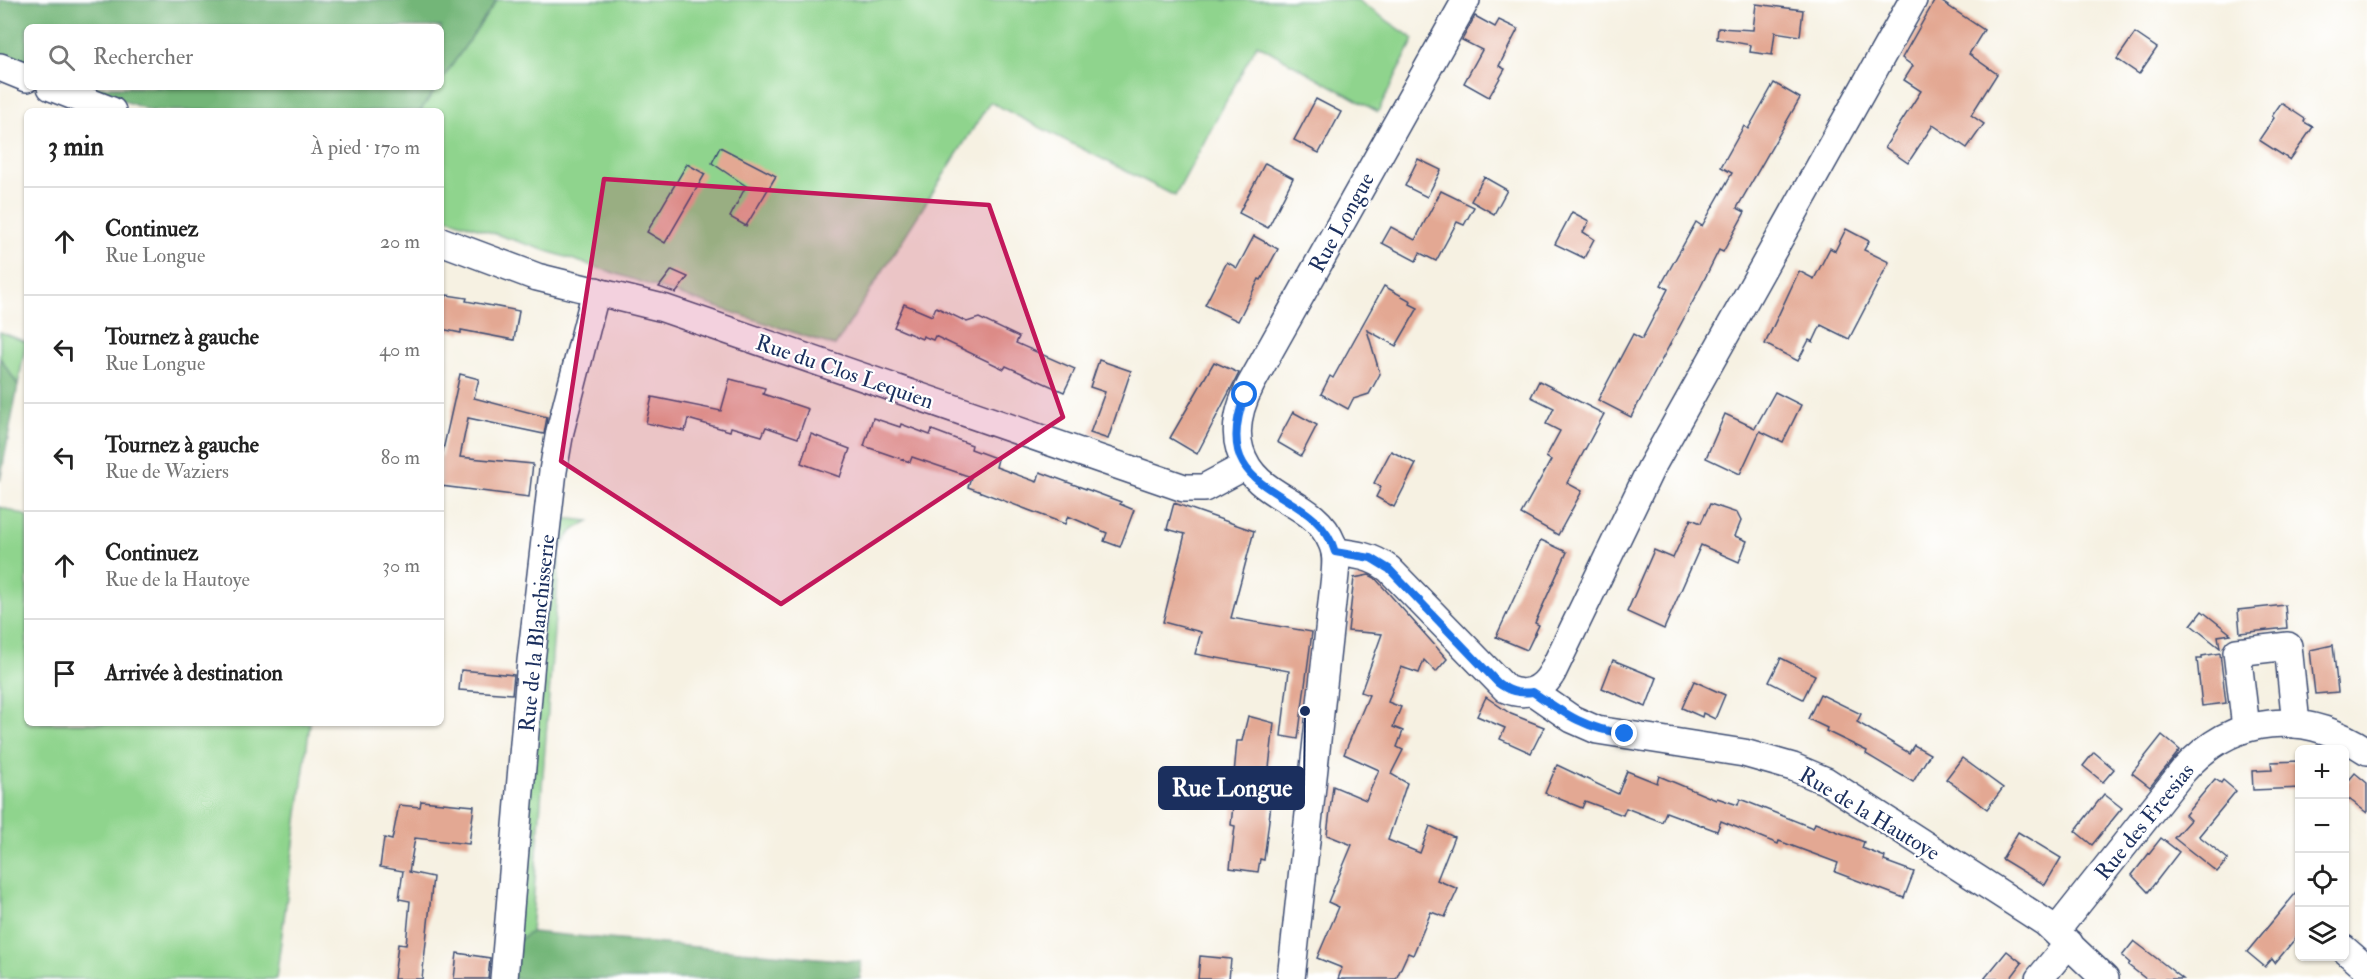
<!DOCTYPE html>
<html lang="fr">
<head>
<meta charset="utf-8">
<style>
	:root { --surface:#fff; --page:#f6f6f6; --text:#222; --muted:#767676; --line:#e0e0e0 }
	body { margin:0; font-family:"IM FELL Double Pica",serif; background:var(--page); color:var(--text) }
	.controls { position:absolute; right:18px; bottom:18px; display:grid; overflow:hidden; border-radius:9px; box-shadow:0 2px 4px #0004 }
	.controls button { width:54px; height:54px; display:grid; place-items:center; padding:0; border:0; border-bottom:2px solid var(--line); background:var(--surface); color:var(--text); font:30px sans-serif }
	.stop { position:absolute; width:18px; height:18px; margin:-14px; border:4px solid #1a73e8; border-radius:50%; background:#fff }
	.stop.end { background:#1a73e8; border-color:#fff; box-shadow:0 2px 6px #0008 }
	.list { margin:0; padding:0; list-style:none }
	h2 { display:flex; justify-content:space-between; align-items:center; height:78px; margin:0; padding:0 24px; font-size:26px }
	h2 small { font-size:20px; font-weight:400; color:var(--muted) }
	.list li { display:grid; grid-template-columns:39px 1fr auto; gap:18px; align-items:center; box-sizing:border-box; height:108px; padding:0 24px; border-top:2px solid var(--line) }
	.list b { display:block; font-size:22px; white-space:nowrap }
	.list p { margin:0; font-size:20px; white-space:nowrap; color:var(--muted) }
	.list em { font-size:20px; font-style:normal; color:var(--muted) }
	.icon { flex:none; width:33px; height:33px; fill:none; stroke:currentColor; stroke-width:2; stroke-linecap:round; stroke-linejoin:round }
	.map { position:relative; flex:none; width:2367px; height:979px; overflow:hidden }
	.search { position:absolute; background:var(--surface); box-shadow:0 2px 4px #0004; left:24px; top:24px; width:420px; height:66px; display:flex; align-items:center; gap:15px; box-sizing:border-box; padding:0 21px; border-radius:9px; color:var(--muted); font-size:22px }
	.panel { position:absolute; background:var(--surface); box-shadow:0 2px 4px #0004; left:24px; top:108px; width:420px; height:618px; border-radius:9px }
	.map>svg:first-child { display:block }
</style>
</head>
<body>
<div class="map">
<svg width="2367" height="979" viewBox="0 0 2367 979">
	<rect width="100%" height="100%" fill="#fff"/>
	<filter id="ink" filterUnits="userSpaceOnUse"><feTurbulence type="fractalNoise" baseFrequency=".0167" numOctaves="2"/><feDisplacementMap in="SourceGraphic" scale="12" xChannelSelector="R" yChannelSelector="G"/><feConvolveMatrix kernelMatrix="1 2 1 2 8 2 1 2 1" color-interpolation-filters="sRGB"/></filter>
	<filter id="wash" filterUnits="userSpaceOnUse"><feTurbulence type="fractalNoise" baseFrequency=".008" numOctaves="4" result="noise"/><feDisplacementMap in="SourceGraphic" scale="24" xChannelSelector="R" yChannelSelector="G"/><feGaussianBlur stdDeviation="1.35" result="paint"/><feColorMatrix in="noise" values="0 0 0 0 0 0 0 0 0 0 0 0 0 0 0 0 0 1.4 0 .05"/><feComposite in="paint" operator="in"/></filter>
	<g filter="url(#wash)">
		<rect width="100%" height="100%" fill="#f6f1e2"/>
		<g fill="#8fd48d" stroke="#558276" stroke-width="1.5">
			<polygon points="497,0 1357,0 1414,39 1378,112 1257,44 1175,196 990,102 835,346 441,216 441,111 420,111 437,87 441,87 441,81"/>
			<polygon points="0,332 26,342 18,385 0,358"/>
			<polygon points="0,507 27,516 27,723 310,723 276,979 0,979"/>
			<path d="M554,517L589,521C573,529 566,535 560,552L531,932L515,943Z"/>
		</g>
		<g fill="#73b678" stroke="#47726b" stroke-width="1.5">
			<polygon points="0,0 497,0 441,81 441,27 27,27 27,65 0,55"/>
			<polygon points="86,87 437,87 420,111 151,111"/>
			<polygon points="0,358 18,385 0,481"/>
			<polygon points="531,932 861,962 860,979 512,979 515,943"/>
		</g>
		<g id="blocks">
			<g fill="#e3a893">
				<polygon points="1935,0 1939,0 1984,30 1969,54 1997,74 1971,115 1984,124 1967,148 1933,125 1908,163 1885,147 1921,91 1904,80 1913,66 1902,58"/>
				<polygon points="1756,4 1803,10 1800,36 1775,32 1772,55 1750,52 1751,45 1717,39 1718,28 1753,30"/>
				<polygon points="1475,16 1495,27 1499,20 1518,29 1499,66 1505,69 1489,97 1464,83 1482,50 1462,40"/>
				<polygon points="2135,33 2157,48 2139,74 2117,59"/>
				<polygon points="1774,83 1800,98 1737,208 1745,212 1723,252 1719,250 1698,292 1631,417 1598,400 1633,334 1642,339 1668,289 1661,285 1696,222 1702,226 1732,173 1721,167 1744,126 1748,129"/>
				<polygon points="1316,99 1341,112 1319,153 1294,140"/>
				<polygon points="2281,103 2305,119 2304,122 2313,127 2290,160 2259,140 2274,118 2272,116"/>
				<polygon points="720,147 776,176 746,226 730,217 746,186 712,163"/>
				<polygon points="1418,159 1441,170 1427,197 1405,186"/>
				<polygon points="1265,163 1293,178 1268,228 1239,213"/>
				<polygon points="687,164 705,174 665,243 647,232"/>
				<polygon points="1484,177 1507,190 1494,214 1471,201"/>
				<polygon points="1441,191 1474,207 1464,225 1457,222 1436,261 1420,253 1416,261 1382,243 1391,227 1415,240"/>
				<polygon points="1572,212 1589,221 1583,232 1594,239 1584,258 1555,244"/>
				<polygon points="1846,229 1869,241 1864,250 1889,262 1849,339 1821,325 1813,342 1809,340 1798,361 1765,344 1799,271 1814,279 1830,248 1835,251"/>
				<polygon points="1254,236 1278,249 1261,280 1259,279 1238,321 1205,305 1227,262 1237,268"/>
				<polygon points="672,270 688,277 676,293 659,287"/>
				<polygon points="1384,286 1411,301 1410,304 1418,308 1396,346 1367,330 1380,374 1369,394 1353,399 1348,409 1321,394 1330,376 1333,378"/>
				<polygon points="447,295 467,298 466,301 519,311 514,340 461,330 461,333 441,329 441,297 446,298"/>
				<polygon points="904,304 932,316 936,307 967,322 979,318 1019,337 1016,343 1075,369 1064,392 1006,366 1004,369 935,336 933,340 923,336 922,339 894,327"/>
				<polygon points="1099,360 1131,371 1108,439 1090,433 1105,392 1090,387"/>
				<polygon points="1214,362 1239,373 1197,454 1170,438"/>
				<polygon points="460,374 479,379 474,398 547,417 544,434 468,418 460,457 533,464 529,497 441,486 441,459"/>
				<polygon points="730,379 765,388 763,394 808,409 798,438 766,427 762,436 731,427 730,431 688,419 685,431 646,423 652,397 721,411"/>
				<polygon points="1539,381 1604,414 1567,483 1582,491 1558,535 1521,514 1551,460 1546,457 1560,431 1546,424 1554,408 1531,397"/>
				<polygon points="1775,392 1801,405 1783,442 1760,431 1740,474 1706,458 1725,414 1755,428"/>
				<polygon points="1293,412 1317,425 1301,456 1277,442"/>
				<polygon points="873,418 900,427 901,424 930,435 932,430 972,445 971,449 998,459 996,467 1037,482 1040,472 1121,502 1120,504 1134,510 1120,547 1104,541 1107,533 1068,516 1065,524 968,487 971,477 912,457 910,462 864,446"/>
				<polygon points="811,434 850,449 840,477 801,463"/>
				<polygon points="1391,451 1416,464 1394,507 1376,497 1381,487 1374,483"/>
				<polygon points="1174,503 1254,531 1231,618 1312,632 1298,739 1281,736 1289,671 1195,654 1201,632 1163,622 1185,534 1167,529"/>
				<polygon points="1710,504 1737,513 1741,521 1735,536 1747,541 1739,562 1701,545 1664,629 1627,612 1654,550 1673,558 1691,519 1701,523"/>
				<polygon points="1541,540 1567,552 1535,623 1539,625 1527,650 1496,637"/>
				<polygon points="1369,575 1375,578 1447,659 1436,672 1424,660 1419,673 1401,667 1388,702 1401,707 1393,727 1403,731 1397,747 1403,750 1391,774 1407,783 1388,840 1420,853 1430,826 1454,837 1437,880 1458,889 1445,917 1431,912 1413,955 1408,953 1396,979 1338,979 1342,968 1317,958 1339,907 1328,902 1352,845 1327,835 1333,786 1366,800 1379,770 1344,754 1369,695 1361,692 1382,634 1348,631 1354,578"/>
				<polygon points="2285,605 2287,628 2240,633 2238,610"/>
				<polygon points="2202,611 2231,634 2218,636 2220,648 2191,625"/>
				<polygon points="2333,645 2338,692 2315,694 2310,650"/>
				<polygon points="2220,653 2226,703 2202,706 2197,659 2202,659 2202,656"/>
				<polygon points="1781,658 1815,675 1803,699 1769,682"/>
				<polygon points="1613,660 1657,678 1646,707 1602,688"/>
				<polygon points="461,670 514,675 512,694 459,690"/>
				<polygon points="1694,681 1725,695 1715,719 1703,713 1702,717 1682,708"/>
				<polygon points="1820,694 1861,714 1857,722 1909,753 1914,745 1930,754 1913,782 1866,754 1867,751 1826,731 1827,728 1808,719"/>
				<polygon points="1486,697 1511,714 1544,727 1531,753 1500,739 1505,728 1477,716"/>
				<polygon points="1248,716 1274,723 1266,795 1272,796 1264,860 1260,859 1258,872 1230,868 1235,826 1231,825 1234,796 1232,796 1237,741 1242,741"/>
				<polygon points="2162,735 2180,750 2150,787 2132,773"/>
				<polygon points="2094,752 2114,769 2103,782 2083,766"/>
				<polygon points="1962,758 2003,788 1987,809 1946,779"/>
				<polygon points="2300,761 2300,788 2253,790 2252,771 2272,770 2271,762"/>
				<polygon points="1557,765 1618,794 1627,771 1657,783 1659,776 1716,800 1717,798 1738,805 1740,799 1813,828 1815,823 1864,842 1862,848 1885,857 1884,861 1914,872 1904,898 1835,872 1838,863 1779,841 1778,844 1721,821 1717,831 1666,812 1662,822 1626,808 1623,815 1585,801 1582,808 1545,793"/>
				<polygon points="2355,773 2367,783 2367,813 2344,795 2344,786"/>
				<polygon points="2215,779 2221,783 2223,780 2236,791 2199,836 2228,859 2217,872 2174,838 2190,820 2185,815"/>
				<polygon points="2104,794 2122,808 2092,845 2075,831"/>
				<polygon points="421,801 474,806 469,844 415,838 409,872 433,877 422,979 394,979 398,944 406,945 410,901 399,899 403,871 380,867 384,838 392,840 399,805 420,807"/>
				<polygon points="2018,832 2061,858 2045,885 2002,859"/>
				<polygon points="2161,838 2179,852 2148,892 2132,875"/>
				<polygon points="2300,888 2300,933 2275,963 2272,959 2265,967 2247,952"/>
				<polygon points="2134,941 2164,964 2183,979 2146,979 2128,965 2130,963 2122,956"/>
				<polygon points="2007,951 2022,963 2010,979 1984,979"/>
				<polygon points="457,953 490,958 488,979 454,979"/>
				<polygon points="1200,956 1231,959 1229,979 1198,979"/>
			</g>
		</g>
	</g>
	<g filter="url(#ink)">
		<use href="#blocks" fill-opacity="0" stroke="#3c4c72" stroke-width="1.5"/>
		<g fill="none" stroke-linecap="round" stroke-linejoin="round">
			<defs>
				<g id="minor">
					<polyline points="0,67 27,78"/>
					<polyline points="51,87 112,111"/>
					<polyline points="441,241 537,277 663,308 1184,488 1204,488 1245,466"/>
					<path d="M1335,552C1355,554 1372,556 1389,569L1506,689C1525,697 1541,692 1552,673L1651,468L1913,0"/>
					<polyline points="1533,692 1572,719 1597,730 1744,753 1793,767 1826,781 2046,923 2105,979"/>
					<polyline points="2246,728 2237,652 2288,646 2296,724"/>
					<path d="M2056,931L2183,771C2234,713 2304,710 2367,751"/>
					<polyline points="2344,949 2367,969"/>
					<polyline points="504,979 531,661 553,471 560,431 596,291"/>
					<path d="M1291,979L1335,575C1336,564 1337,553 1332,543C1314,498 1255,501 1240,450C1233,427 1240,405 1251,384L1466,0"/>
					<polyline points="2039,979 2069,943"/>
				</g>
			</defs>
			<use href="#minor" stroke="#3c4c72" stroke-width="30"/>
			<use href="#minor" stroke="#fff" stroke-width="27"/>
		</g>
	</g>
	<g fill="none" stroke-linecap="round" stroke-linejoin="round" filter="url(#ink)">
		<path stroke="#1a73e8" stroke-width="8" d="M1245,395C1205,502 1315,483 1335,552L1371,558L1389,569L1498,683C1509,691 1518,694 1533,692C1565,714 1586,729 1625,734"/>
	</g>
	<path fill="#c2185b" fill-opacity="0.2" stroke="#c2185b" stroke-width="4.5" stroke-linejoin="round" d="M604,179L989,205L1063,417L781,604L561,461Z"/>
	<g text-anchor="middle" stroke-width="4.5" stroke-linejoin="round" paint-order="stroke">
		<g font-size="22" fill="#1b2f5e" stroke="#fff">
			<text transform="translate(1341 222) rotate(-61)" y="8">Rue Longue</text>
			<text transform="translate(845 371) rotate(19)" y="8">Rue du Clos Lequien</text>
			<text transform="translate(536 633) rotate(-84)" y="8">Rue de la Blanchisserie</text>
			<text transform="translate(1870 813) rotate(31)" y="8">Rue de la Hautoye</text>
			<text transform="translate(2144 821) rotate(-51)" y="8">Rue des Freesias</text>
		</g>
	</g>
	<path fill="none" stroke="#1b2f5e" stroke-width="2" d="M1305 711L1304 788"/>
	<circle fill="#1b2f5e" stroke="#fff" stroke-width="2" cx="1305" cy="711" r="6"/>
	<rect fill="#1b2f5e" stroke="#1b2f5e" stroke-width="2" x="1159" y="767" width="145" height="42" rx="6"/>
	<g font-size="24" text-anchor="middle" font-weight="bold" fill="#fff">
		<text x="1232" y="796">Rue Longue</text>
	</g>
</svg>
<div class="controls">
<button>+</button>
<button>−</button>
<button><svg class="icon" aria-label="locate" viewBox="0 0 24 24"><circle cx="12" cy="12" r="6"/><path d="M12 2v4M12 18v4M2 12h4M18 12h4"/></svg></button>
<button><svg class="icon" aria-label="layers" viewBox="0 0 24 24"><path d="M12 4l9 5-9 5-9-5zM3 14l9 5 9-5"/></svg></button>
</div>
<div class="stop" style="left:1245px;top:395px"></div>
<div class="stop end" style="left:1625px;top:734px"></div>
<div class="search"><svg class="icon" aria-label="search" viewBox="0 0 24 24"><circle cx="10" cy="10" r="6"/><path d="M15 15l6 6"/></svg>Rechercher</div>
<section class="panel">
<h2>3 min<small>À pied · 170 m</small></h2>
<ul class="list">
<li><svg class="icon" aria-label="ahead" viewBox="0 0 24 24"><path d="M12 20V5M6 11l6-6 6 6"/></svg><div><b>Continuez</b><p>Rue Longue</p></div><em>20 m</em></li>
<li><svg class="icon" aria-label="left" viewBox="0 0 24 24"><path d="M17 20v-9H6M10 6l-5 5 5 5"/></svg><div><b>Tournez à gauche</b><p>Rue Longue</p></div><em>40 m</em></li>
<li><svg class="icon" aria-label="left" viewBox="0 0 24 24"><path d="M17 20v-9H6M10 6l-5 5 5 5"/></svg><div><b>Tournez à gauche</b><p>Rue de Waziers</p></div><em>80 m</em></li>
<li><svg class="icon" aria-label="ahead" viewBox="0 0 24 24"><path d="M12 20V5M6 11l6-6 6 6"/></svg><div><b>Continuez</b><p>Rue de la Hautoye</p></div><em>30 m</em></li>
<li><svg class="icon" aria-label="arrive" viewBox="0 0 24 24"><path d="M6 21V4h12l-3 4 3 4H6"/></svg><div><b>Arrivée à destination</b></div></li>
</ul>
</section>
</div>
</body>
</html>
